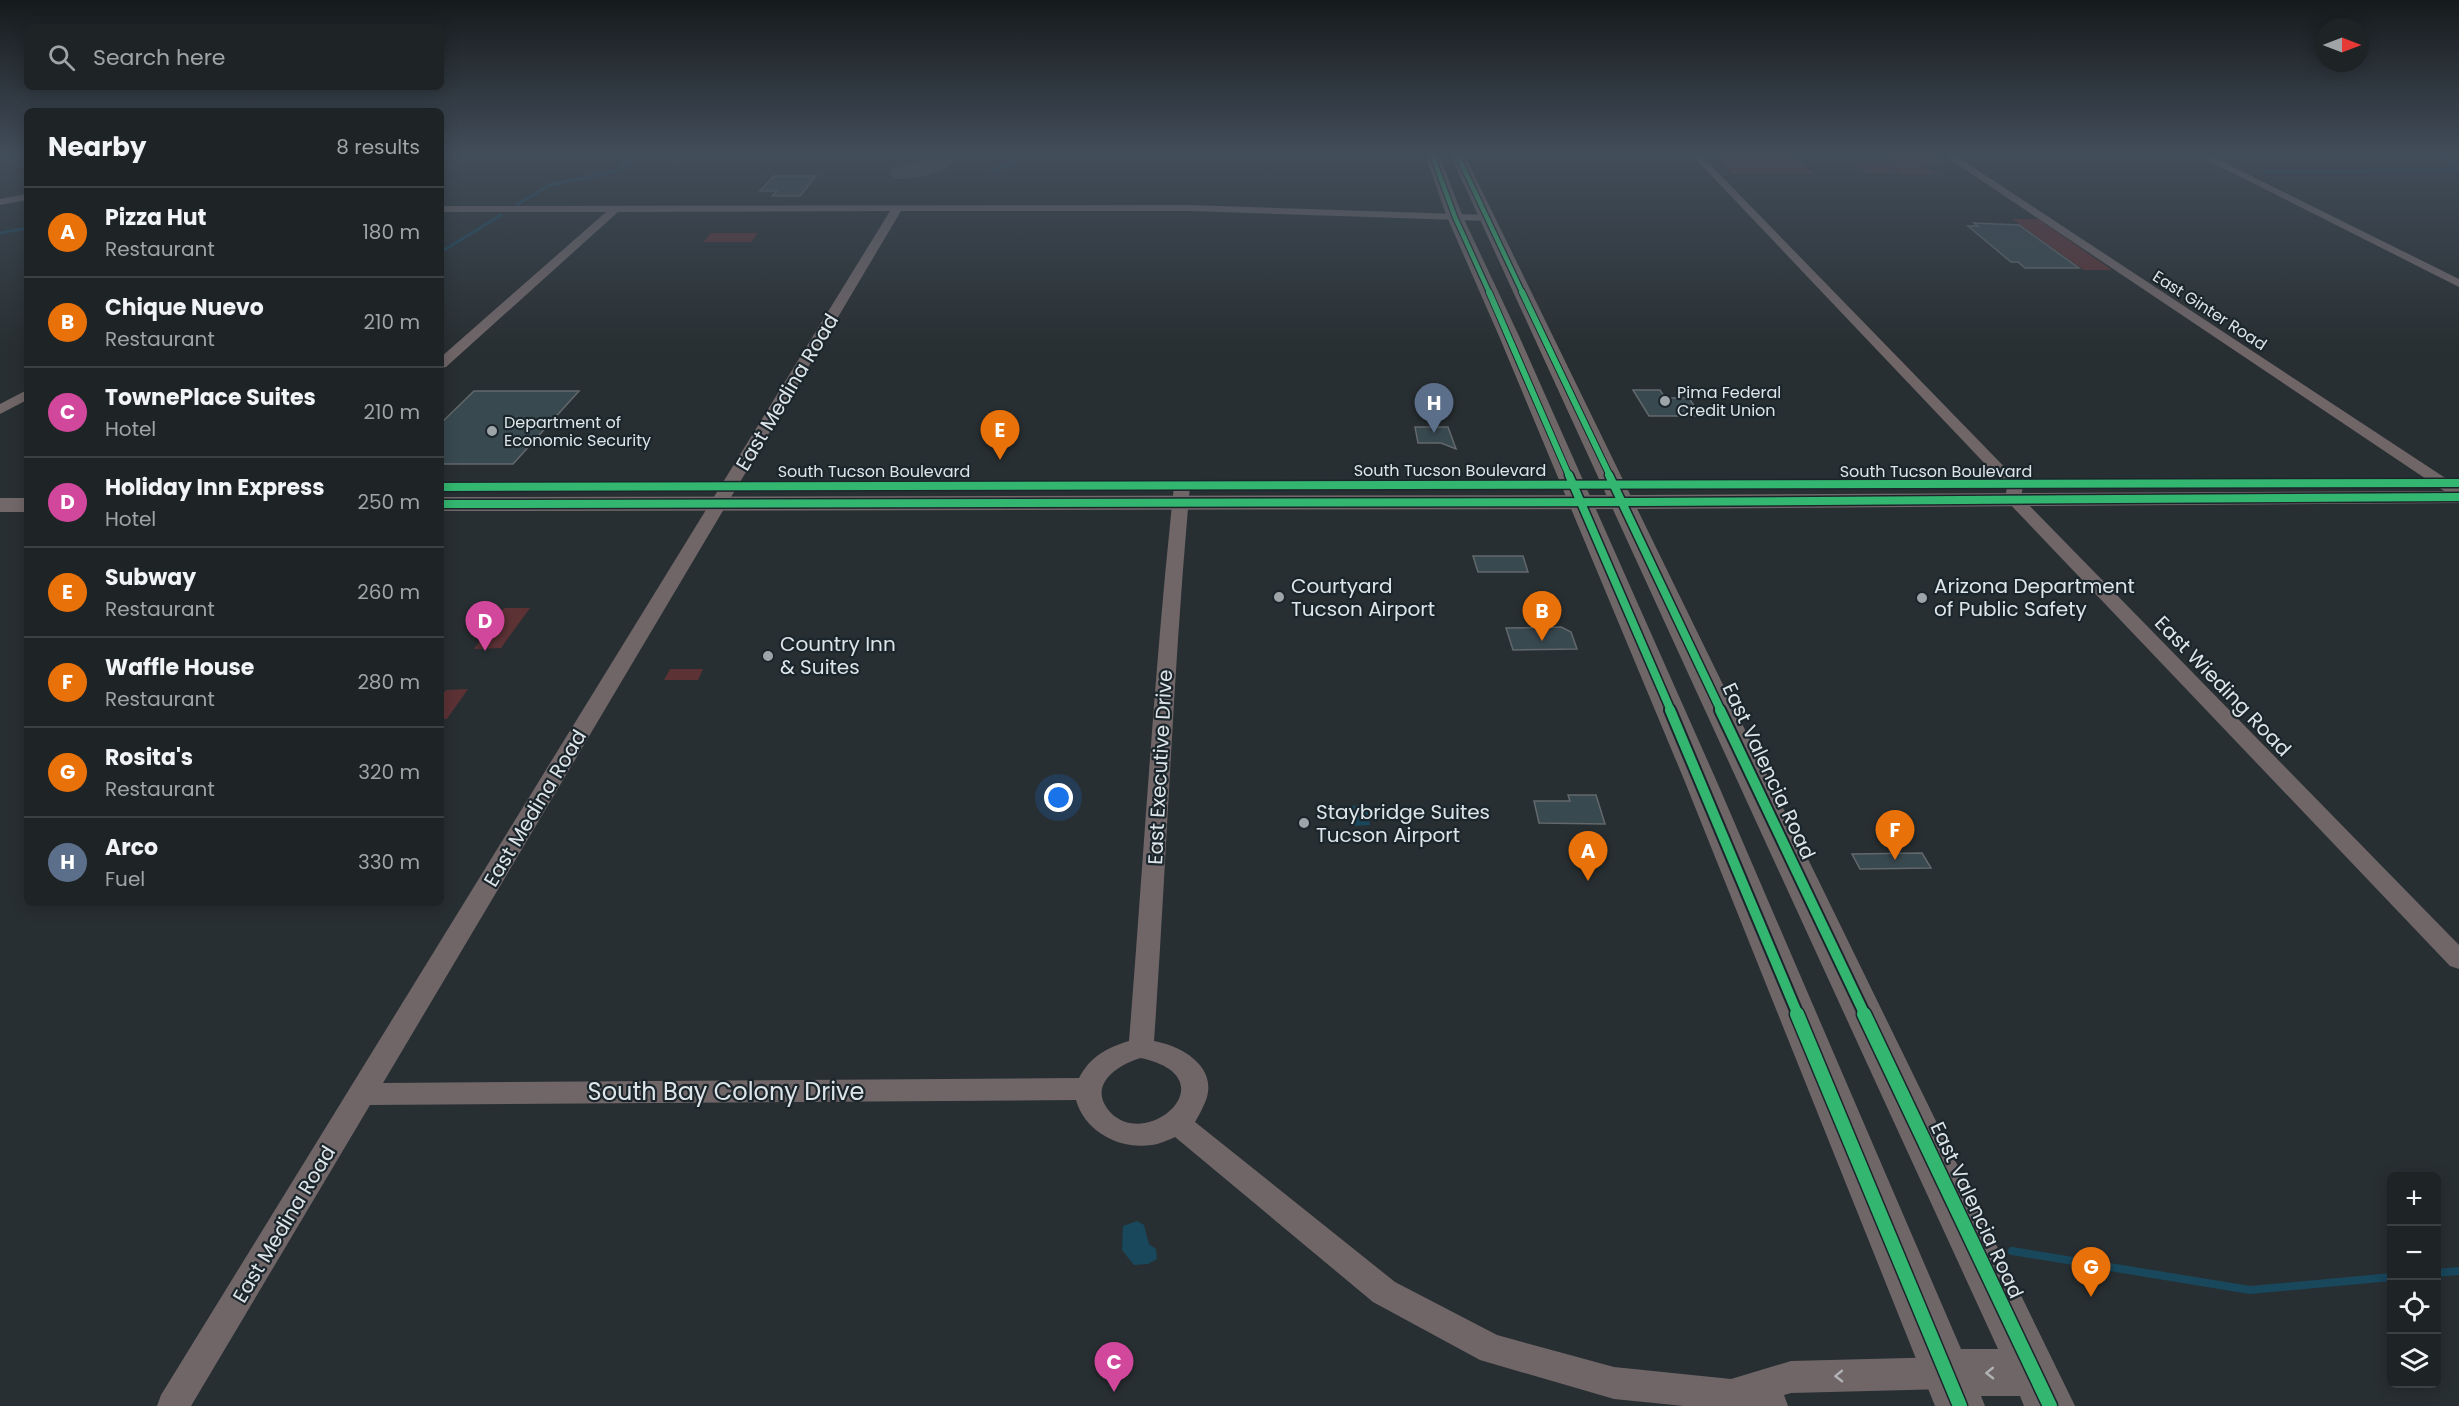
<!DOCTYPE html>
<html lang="en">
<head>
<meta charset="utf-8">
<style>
	:root { --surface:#1e2326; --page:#262b2e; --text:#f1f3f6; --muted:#a1a4a7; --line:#3c4043; --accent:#9ea5a9 }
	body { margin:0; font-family:Poppins,sans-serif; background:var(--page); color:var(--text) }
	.controls { position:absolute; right:18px; bottom:18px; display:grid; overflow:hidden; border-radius:9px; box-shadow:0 3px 15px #0003 }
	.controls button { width:54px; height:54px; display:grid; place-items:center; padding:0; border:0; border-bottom:2px solid var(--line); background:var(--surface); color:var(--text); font:30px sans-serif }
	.compass { position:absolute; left:2315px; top:18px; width:54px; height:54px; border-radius:50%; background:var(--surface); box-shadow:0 3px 15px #0003; rotate:90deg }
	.you { position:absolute; left:1059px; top:798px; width:21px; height:21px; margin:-15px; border:4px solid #fff; border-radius:50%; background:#1a73e8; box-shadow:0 0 0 9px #1a73e833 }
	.badge { display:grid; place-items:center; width:39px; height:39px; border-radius:50%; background:var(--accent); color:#fff; font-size:20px; font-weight:700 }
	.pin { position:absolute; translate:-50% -50px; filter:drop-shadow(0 2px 3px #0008) }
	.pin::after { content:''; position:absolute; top:32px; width:21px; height:18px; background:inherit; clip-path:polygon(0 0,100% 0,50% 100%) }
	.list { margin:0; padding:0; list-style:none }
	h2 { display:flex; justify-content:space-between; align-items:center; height:78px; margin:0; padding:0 24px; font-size:26px }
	h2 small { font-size:20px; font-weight:400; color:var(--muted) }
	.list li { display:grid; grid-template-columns:39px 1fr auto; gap:18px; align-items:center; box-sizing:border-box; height:90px; padding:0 24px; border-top:2px solid var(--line) }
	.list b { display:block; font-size:22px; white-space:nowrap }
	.list p { margin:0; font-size:20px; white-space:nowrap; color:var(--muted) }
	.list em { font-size:20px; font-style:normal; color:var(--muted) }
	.icon { flex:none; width:33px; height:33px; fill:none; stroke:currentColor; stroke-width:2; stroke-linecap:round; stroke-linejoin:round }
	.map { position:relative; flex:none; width:2459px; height:1406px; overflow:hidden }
	.search { position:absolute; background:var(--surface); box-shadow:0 3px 15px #0003; left:24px; top:24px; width:420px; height:66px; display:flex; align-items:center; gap:15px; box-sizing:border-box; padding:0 21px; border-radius:9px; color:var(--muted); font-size:22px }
	.panel { position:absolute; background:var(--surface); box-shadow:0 3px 15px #0003; left:24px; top:108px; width:420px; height:798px; border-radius:9px }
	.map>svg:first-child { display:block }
</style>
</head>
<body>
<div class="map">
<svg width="2459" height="1406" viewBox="0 0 2459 1406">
	<rect width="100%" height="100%" fill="#282f32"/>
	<g fill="#5c3235">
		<polygon points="1726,152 1789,152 1814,174 1732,174 1715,156 1729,155"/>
		<polygon points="1879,152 1933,154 1947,163 1921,163 1938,174 1901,175 1889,166 1897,173 1867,173 1852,163 1894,163"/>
		<polygon points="2012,219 2038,219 2112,270 2084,270"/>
		<polygon points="711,233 758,233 751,242 703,242"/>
		<polygon points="504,608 530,608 501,648 474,649"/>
		<polygon points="670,669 703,669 698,680 664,680"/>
		<polygon points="468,689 447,719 441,719 441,697 446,690"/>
	</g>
	<g fill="#19475c">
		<polygon points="1367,805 1370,825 1352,826 1350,806"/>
		<polygon points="1137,1221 1144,1225 1149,1244 1156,1249 1157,1259 1148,1264 1134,1265 1122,1250 1123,1226"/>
	</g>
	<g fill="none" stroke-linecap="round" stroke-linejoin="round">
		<g stroke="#19475c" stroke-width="3">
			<polyline points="2459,156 2436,156 2459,167"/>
			<polyline points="993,171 1013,162 1010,156 999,152"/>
			<polyline points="2264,172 2459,170"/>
			<polyline points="516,205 550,185 617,171 640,152"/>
			<polyline points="0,233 27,228"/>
			<polyline points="441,252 501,215"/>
		</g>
		<g stroke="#19475c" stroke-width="8">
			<polyline points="2012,1251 2250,1290 2392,1277"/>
			<polyline points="2436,1273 2459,1271"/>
		</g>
		<g fill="#484a4e" fill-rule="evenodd">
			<polygon points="665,152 705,152 702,157 673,163 665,161 662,156"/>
			<path d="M912,152C926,152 948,147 956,160C947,173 908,182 893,178L889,173L893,168L925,161L915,157Z"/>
		</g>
	</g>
	<g fill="#394950" stroke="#62686b" stroke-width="1.5">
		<polygon points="774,176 816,176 800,196 772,196 777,191 760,191"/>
		<polygon points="1974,223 2019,225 2079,268 2025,268 2018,262 2011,262 1968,226 1978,226"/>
		<polygon points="1633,390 1660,390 1665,398 1689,398 1701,416 1649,416"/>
		<polygon points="474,391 579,391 513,464 441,464 441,423"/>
		<polygon points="1415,427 1448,427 1456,449 1441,443 1418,443"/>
		<polygon points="1473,556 1523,556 1528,572 1478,572"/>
		<polygon points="1561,627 1571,632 1577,649 1513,650 1506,628"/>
		<polygon points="1568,795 1596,795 1605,824 1539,823 1534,801 1570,801"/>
		<polygon points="1922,853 1931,868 1860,869 1852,854"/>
	</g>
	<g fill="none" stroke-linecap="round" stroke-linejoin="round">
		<g fill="#706668" fill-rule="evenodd">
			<polygon points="1689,152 1698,152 2020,483 2023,486 2021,497 2459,945 2459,969 2450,966 2007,501 2005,498 2007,487"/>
			<polygon points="1939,152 1950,152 2459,487 2459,499 2453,497"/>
			<polygon points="2191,152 2203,152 2459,279 2459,287"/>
			<polygon points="27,194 27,200 0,205 0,199"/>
			<path d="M1190,205L1489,215L1494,218L1489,221L1190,211H901L383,1083L1079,1078C1090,1057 1106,1048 1129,1041C1144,856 1154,670 1174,486L1182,481L1190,486C1173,670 1167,856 1154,1041C1181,1046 1218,1066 1206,1100C1203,1108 1199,1115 1195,1122L1395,1282L1497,1335L1614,1367L1731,1379L1791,1361L1947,1357L1958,1362L1963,1373L1958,1384L1947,1389L1791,1393L1784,1395L1788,1406H1684L1614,1399L1480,1360L1373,1302L1175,1137C1168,1140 1160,1144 1152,1145C1120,1150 1085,1132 1076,1100L370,1105L191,1406H157L161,1395L890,211L618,212L446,367L441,368V357L606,212H441V206ZM1141,1058C1231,1078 1147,1152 1110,1112C1087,1086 1116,1065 1141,1058Z"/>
			<polygon points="27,390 27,400 0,414 0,404"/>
		</g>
		<g fill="#736869" fill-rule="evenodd">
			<polygon points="2445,152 2459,152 2459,159 2447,155"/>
			<polygon points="2459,491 2459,503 1638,509 441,511 441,497 1638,495"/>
			<rect x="0" y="498" width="27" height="14"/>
		</g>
		<polygon fill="#6f6668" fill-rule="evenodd" points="1424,152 1438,152 1463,217 1519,336 1717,782 1961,1349 1998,1349 1449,152 1463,152 2075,1406 2024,1406 2020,1396 1981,1396 1985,1406 1935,1406 1685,782 1499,336 1447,217"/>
		<defs>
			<g id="cycleway-far4">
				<polyline points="1431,152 1455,217 1490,294"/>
				<polyline points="1456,152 1523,294"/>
			</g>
			<g id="cycleway-far3">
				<polyline points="1489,292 1569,476"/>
				<polyline points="1522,292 1610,476"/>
			</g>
			<g id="cycleway-far2">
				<polyline points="1569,475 1671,711"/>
				<polyline points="1609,475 1721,711"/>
				<polyline points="441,487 2459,483"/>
				<polyline points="441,504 1638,502 2459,497"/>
			</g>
			<g id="cycleway-far1">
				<polyline points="1670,710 1798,1015"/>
				<polyline points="1720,710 1865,1015"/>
			</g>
			<g id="cycleway">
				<polyline points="1797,1014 1960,1406"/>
				<polyline points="1864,1014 2050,1406"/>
			</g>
		</defs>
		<use href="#cycleway-far4" stroke="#1b262c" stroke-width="7"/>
		<use href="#cycleway-far3" stroke="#1b262c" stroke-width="8"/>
		<use href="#cycleway-far2" stroke="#1b262c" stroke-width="11"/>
		<use href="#cycleway-far1" stroke="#1b262c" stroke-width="14"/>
		<use href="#cycleway" stroke="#1b262c" stroke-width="17"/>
		<use href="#cycleway-far4" stroke="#33b770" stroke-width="4.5"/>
		<use href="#cycleway-far3" stroke="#33b770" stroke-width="6"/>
		<use href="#cycleway-far2" stroke="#33b770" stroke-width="8"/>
		<use href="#cycleway-far1" stroke="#33b770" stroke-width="10"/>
		<use href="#cycleway" stroke="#33b770" stroke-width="14"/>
	</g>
	<defs><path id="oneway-chevron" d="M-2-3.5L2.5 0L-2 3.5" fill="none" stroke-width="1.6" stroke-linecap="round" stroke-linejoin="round" transform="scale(1.5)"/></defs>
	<g stroke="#b1b2b5">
		<use href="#oneway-chevron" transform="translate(1990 1373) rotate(179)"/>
		<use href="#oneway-chevron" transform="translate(1839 1376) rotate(179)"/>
	</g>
	<linearGradient id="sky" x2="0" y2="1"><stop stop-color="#161a1c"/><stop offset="0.44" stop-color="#424d5a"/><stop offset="1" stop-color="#424d5a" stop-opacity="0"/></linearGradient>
	<rect width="2459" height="349" fill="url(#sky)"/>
	<g fill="#9ea5a9" stroke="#1b262c" stroke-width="2">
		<circle cx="1665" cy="401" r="6"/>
		<circle cx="492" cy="431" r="6"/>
		<circle cx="1279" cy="597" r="6"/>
		<circle cx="1922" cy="598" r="6"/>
		<circle cx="768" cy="656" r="6"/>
		<circle cx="1304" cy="823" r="6"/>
	</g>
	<g text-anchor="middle" stroke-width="4.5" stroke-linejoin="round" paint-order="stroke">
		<g font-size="16" fill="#dde5e9" stroke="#1b262c">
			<text transform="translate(2210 310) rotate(33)" y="6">East Ginter Road</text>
			<text x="1450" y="476">South Tucson Boulevard</text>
			<text x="874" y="477">South Tucson Boulevard</text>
			<text x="1936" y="477">South Tucson Boulevard</text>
		</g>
		<g font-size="16" fill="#dde5e9" stroke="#1b262c" text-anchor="start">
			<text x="1677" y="398">Pima Federal<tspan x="1677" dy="18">Credit Union</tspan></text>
			<text x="504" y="428">Department of<tspan x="504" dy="18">Economic Security</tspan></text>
		</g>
		<g font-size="20" fill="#dde5e9" stroke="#1b262c">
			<text transform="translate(787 392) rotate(-59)" y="7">East Medina Road</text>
			<text transform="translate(2223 686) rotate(46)" y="7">East Wieding Road</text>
			<text transform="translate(1160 767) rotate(-87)" y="7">East Executive Drive</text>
			<text transform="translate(1769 771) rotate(65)" y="7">East Valencia Road</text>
			<text transform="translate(535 808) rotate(-59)" y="7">East Medina Road</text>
			<text transform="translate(1977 1210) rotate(65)" y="7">East Valencia Road</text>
			<text transform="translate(284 1224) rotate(-59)" y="7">East Medina Road</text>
		</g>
		<g font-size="20" fill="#dde5e9" stroke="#1b262c" text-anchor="start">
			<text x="1291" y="593">Courtyard<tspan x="1291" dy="23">Tucson Airport</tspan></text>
			<text x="1934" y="593">Arizona Department<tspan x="1934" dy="23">of Public Safety</tspan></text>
			<text x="780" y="651">Country Inn<tspan x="780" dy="23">&amp; Suites</tspan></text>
			<text x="1316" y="819">Staybridge Suites<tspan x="1316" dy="23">Tucson Airport</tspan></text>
		</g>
		<g font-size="24" fill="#dde5e9" stroke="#1b262c">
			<text x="726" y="1100">South Bay Colony Drive</text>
		</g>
	</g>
</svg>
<div class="controls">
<button>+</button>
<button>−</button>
<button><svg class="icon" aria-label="locate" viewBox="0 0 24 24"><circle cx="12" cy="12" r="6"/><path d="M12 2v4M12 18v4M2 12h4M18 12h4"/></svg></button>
<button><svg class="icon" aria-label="layers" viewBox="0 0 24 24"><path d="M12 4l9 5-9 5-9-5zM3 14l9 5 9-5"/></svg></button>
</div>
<svg class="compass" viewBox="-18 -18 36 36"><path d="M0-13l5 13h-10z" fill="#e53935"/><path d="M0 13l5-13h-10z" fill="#a1a4a7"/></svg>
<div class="you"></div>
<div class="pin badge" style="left:1588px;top:881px;background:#e8710a">A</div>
<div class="pin badge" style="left:1542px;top:641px;background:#e8710a">B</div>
<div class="pin badge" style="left:1114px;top:1392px;background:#d1479c">C</div>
<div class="pin badge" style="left:485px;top:651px;background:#d1479c">D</div>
<div class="pin badge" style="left:1000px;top:460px;background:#e8710a">E</div>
<div class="pin badge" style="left:1895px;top:860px;background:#e8710a">F</div>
<div class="pin badge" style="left:2091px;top:1297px;background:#e8710a">G</div>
<div class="pin badge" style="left:1434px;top:433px;background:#5c6f8a">H</div>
<div class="search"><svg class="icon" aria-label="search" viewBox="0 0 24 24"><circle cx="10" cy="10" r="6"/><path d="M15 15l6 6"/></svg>Search here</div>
<section class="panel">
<h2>Nearby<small>8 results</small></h2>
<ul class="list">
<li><span class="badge" style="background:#e8710a">A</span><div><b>Pizza Hut</b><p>Restaurant</p></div><em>180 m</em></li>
<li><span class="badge" style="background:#e8710a">B</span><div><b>Chique Nuevo</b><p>Restaurant</p></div><em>210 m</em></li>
<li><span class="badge" style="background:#d1479c">C</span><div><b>TownePlace Suites</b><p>Hotel</p></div><em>210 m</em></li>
<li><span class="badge" style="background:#d1479c">D</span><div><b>Holiday Inn Express</b><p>Hotel</p></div><em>250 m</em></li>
<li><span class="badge" style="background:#e8710a">E</span><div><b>Subway</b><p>Restaurant</p></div><em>260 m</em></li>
<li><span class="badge" style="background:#e8710a">F</span><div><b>Waffle House</b><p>Restaurant</p></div><em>280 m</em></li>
<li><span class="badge" style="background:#e8710a">G</span><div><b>Rosita's</b><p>Restaurant</p></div><em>320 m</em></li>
<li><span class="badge" style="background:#5c6f8a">H</span><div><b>Arco</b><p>Fuel</p></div><em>330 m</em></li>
</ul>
</section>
</div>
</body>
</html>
